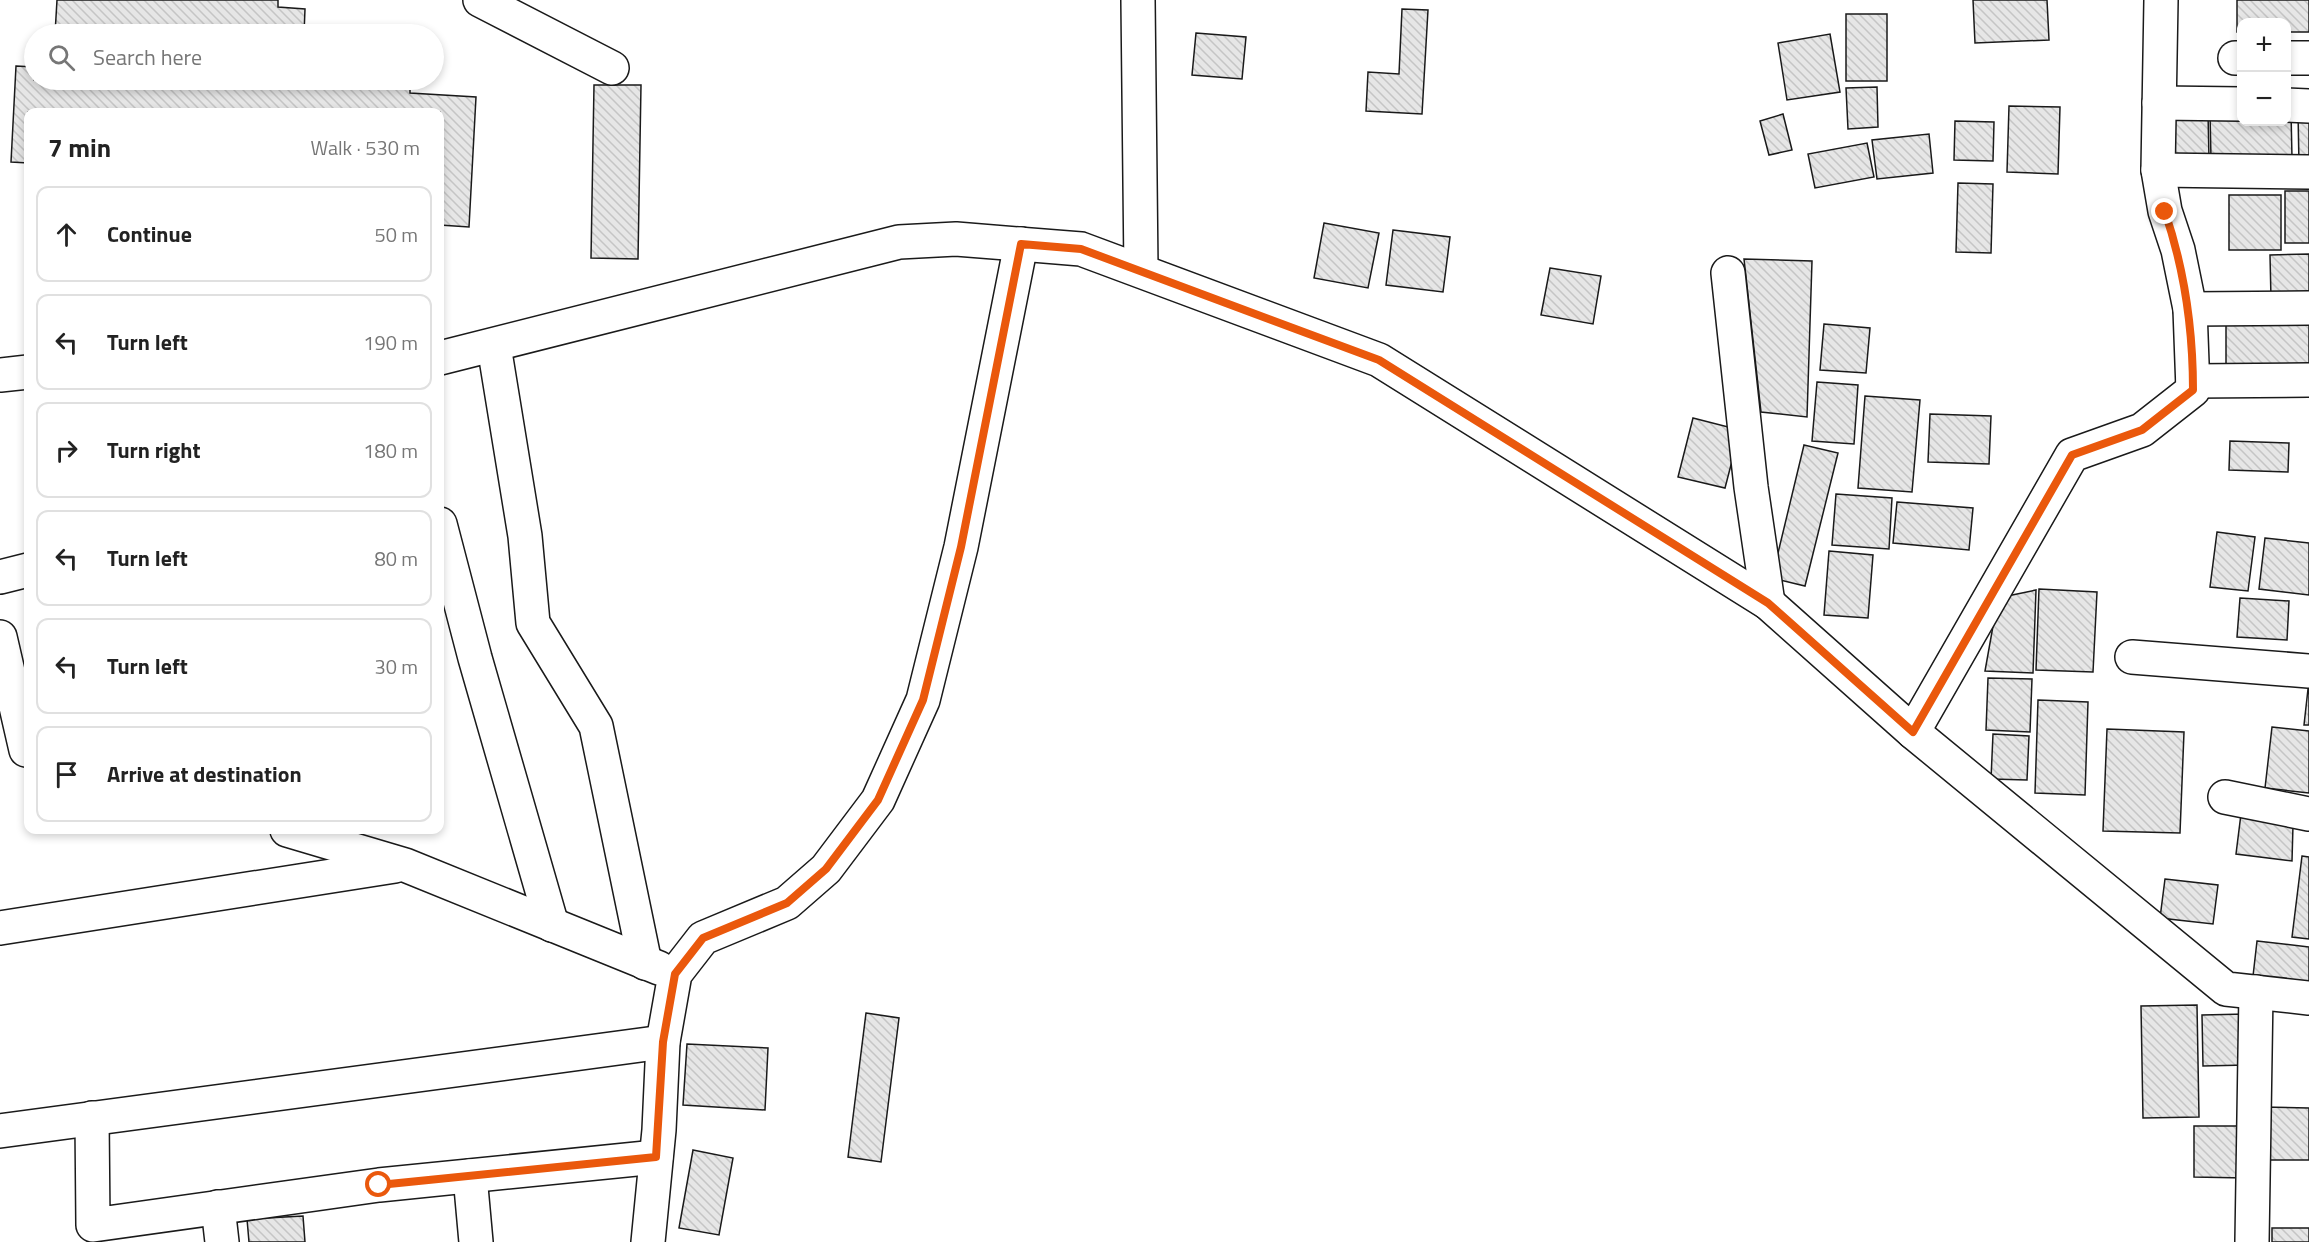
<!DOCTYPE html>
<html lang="en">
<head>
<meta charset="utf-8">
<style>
	:root { --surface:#fff; --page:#f6f6f6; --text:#222; --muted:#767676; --line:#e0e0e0 }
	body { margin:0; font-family:"Titillium Web",sans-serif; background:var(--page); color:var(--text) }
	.controls { position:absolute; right:18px; top:18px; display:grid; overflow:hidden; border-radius:12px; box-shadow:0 3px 9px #0003 }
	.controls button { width:54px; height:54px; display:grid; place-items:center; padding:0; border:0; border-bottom:2px solid var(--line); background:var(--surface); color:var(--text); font:30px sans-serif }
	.stop { position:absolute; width:18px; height:18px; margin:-14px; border:4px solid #ea580c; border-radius:50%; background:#fff }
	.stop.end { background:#ea580c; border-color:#fff; box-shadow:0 2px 6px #0008 }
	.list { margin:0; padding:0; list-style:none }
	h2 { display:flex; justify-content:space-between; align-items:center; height:78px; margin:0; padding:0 24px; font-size:26px }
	h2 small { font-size:20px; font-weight:400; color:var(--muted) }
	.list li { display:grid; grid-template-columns:39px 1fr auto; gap:18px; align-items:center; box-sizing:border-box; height:96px; margin:0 12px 12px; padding:0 12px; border:2px solid var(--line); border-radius:12px }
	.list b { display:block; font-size:22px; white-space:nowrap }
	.list em { font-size:20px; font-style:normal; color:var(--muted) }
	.icon { flex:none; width:33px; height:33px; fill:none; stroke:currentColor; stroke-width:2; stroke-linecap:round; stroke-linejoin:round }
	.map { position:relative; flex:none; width:2309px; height:1242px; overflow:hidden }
	.search { position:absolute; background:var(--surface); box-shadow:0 3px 9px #0003; left:24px; top:24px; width:420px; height:66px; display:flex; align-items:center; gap:15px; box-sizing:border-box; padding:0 21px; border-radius:33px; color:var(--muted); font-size:22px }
	.panel { position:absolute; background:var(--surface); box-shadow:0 3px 9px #0003; left:24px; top:108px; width:420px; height:726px; border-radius:12px }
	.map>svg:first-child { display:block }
</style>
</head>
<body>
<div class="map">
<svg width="2309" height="1242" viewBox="0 0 2309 1242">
	<defs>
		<pattern id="building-back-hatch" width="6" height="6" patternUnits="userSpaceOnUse" patternTransform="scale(1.5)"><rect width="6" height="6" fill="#e6e6e6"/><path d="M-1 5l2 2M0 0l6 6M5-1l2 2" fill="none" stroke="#c5c5c5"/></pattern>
	</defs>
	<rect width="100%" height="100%" fill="#fff"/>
	<g fill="url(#building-back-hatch)" stroke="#1a1a1a" stroke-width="1.5">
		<polygon points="57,0 278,0 278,7 305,9 304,34 55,34"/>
		<polygon points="1973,0 2047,0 2049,40 1975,43"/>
		<polygon points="2237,0 2309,0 2309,32 2286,32 2286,22 2242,22 2242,32 2237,32"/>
		<polygon points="1402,9 1428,10 1422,114 1366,111 1368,72 1399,74"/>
		<rect x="1846" y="14" width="41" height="67"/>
		<polygon points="1196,33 1246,37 1242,79 1192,75"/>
		<polygon points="1830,34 1840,92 1787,100 1778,43"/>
		<polygon points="16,66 34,67 34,80 410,80 410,93 476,97 469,227 440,225 440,112 28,112 28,163 11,162"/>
		<polygon points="594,85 641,85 638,259 591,258"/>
		<polygon points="1877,87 1878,127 1848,129 1846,88"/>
		<polygon points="2009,106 2060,107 2058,174 2007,172"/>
		<polygon points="2242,112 2242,122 2286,122 2291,112 2292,158 2211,159 2210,113"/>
		<polygon points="2298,112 2309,112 2309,165 2299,165"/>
		<polygon points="2172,113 2208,113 2209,159 2172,159"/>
		<polygon points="1783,114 1792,150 1769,155 1760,121"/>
		<polygon points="1955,121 1994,122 1993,161 1954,160"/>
		<polygon points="1929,134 1933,173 1877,179 1872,140"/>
		<polygon points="1867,143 1874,177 1815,188 1808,154"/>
		<polygon points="1958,183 1993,184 1991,253 1956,252"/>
		<rect x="2285" y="191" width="24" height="52"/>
		<rect x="2229" y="195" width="52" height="55"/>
		<polygon points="28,209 28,278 25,278"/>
		<polygon points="1324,223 1379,233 1368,288 1314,278"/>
		<polygon points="1393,230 1450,237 1443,292 1386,285"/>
		<polygon points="2309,254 2309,299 2271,299 2270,255"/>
		<polygon points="1744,259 1812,261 1807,417 1761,412"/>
		<polygon points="1550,268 1601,276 1593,324 1541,315"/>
		<polygon points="2226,317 2309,317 2309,365 2226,366"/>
		<polygon points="1824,324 1870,328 1866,373 1820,370"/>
		<polygon points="1817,382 1858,385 1854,444 1812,441"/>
		<polygon points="1865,396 1920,400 1912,492 1858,488"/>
		<polygon points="1930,414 1991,416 1989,464 1928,462"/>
		<polygon points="1693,418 1740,430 1725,488 1678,477"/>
		<polygon points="2230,441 2289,443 2288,472 2229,470"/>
		<polygon points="1804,445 1838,453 1805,586 1772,578"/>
		<polygon points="1836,494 1892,498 1889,549 1832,545"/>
		<polygon points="1897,502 1973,508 1969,550 1893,543"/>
		<polygon points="2217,532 2255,537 2248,591 2210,587"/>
		<polygon points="2265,538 2309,543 2309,595 2259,589"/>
		<polygon points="1829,551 1873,555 1868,618 1824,615"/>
		<polygon points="2039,589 2097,592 2093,672 2036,670"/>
		<polygon points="2036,590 2033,673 1985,671 1998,598"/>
		<polygon points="2240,598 2289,601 2287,640 2237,637"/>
		<polygon points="1988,678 2032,679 2030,732 1986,730"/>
		<polygon points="2309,680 2309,725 2304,725"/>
		<polygon points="2038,700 2088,702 2085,795 2035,793"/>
		<polygon points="2272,727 2309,731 2309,793 2265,788"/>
		<polygon points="2107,729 2184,732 2180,833 2103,831"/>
		<polygon points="1993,734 2029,736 2027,780 1991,779"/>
		<polygon points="2241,814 2293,825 2292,861 2236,854"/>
		<polygon points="2302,856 2309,857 2309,939 2292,937"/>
		<polygon points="2165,879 2218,885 2213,924 2160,918"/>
		<polygon points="2257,941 2309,947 2309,991 2252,985"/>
		<polygon points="2197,1005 2199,1117 2143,1118 2141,1006"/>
		<polygon points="866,1013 899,1018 881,1162 848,1157"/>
		<polygon points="2246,1014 2247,1065 2203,1066 2202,1015"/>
		<polygon points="687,1044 768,1048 765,1110 683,1105"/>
		<polygon points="2262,1107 2309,1108 2309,1160 2262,1160"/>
		<polygon points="2194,1126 2246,1126 2245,1178 2194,1177"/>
		<polygon points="693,1150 733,1158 719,1235 679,1228"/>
		<polygon points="303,1216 305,1242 249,1242 247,1219"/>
		<rect x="2272" y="1228" width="37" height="14"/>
	</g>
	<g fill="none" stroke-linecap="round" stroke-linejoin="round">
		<defs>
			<g id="minor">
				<polyline points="480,0 612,68"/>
				<polyline points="1138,0 1141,270"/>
				<polyline points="2235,58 2242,58"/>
				<polyline points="2286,58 2309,58"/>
				<polyline points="2159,103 2242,104"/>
				<polyline points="2286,105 2309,106"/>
				<polyline points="2158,170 2309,172"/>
				<polyline points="1728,273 1751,487 1768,603"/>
				<polyline points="2190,309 2309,308"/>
				<polyline points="494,346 525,536 533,623 596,726 645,963"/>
				<polyline points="440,358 899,242 956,239 1081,249 1379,360 1768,603 1913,732 2072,455 2142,430 2193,390 2190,309 2178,250 2165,211 2158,170 2161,0"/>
				<polyline points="0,375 28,372"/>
				<polyline points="2193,381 2309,380"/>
				<polyline points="440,524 475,658 552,925"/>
				<polyline points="0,577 28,570"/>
				<polyline points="0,637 26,750"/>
				<polyline points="2132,657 2309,671"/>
				<polyline points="1913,732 2226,989 2309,998"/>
				<polyline points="2225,797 2309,814"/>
				<polyline points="287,830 405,865 659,968"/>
				<polyline points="0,928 395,866"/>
				<polyline points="92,1118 93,1225 379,1185 656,1157"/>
				<polyline points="0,1131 663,1042"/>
				<polyline points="470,1176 476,1242"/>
				<polyline points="218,1207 222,1242"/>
				<polyline points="648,1242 659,1130 663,1042 675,974 703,938 787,903 826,869 878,800 923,700 961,547 1021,244"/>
				<polyline points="2252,1242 2256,992"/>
			</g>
		</defs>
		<use href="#minor" stroke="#1a1a1a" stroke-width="36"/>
		<use href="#minor" stroke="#fff" stroke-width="33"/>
	</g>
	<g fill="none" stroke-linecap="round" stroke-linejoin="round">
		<path stroke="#ea580c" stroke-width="8" d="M379,1185L656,1157L663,1042L675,974L703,938L787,903L826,869L878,800L923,700L961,547L1021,244L1081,249L1379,360L1768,603L1913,732L2072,455L2142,430L2193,390C2193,327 2185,271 2165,212"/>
	</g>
</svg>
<div class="controls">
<button>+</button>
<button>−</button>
</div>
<div class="stop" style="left:379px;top:1185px"></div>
<div class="stop end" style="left:2165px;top:212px"></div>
<div class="search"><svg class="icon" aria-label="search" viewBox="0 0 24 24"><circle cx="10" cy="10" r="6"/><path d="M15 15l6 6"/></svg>Search here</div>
<section class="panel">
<h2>7 min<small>Walk · 530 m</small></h2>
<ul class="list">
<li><svg class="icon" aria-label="ahead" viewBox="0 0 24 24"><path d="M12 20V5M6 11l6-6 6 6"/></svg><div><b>Continue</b></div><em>50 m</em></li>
<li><svg class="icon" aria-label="left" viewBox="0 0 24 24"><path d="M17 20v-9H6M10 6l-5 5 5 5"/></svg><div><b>Turn left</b></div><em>190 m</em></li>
<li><svg class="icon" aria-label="right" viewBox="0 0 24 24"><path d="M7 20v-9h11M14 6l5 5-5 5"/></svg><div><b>Turn right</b></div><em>180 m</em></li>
<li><svg class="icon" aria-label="left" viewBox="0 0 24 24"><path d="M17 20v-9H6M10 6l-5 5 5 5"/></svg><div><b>Turn left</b></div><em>80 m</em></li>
<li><svg class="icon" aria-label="left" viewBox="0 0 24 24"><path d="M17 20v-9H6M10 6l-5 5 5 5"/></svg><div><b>Turn left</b></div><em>30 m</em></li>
<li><svg class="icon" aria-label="arrive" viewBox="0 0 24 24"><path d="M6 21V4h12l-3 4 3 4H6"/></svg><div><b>Arrive at destination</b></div></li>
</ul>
</section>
</div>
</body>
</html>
